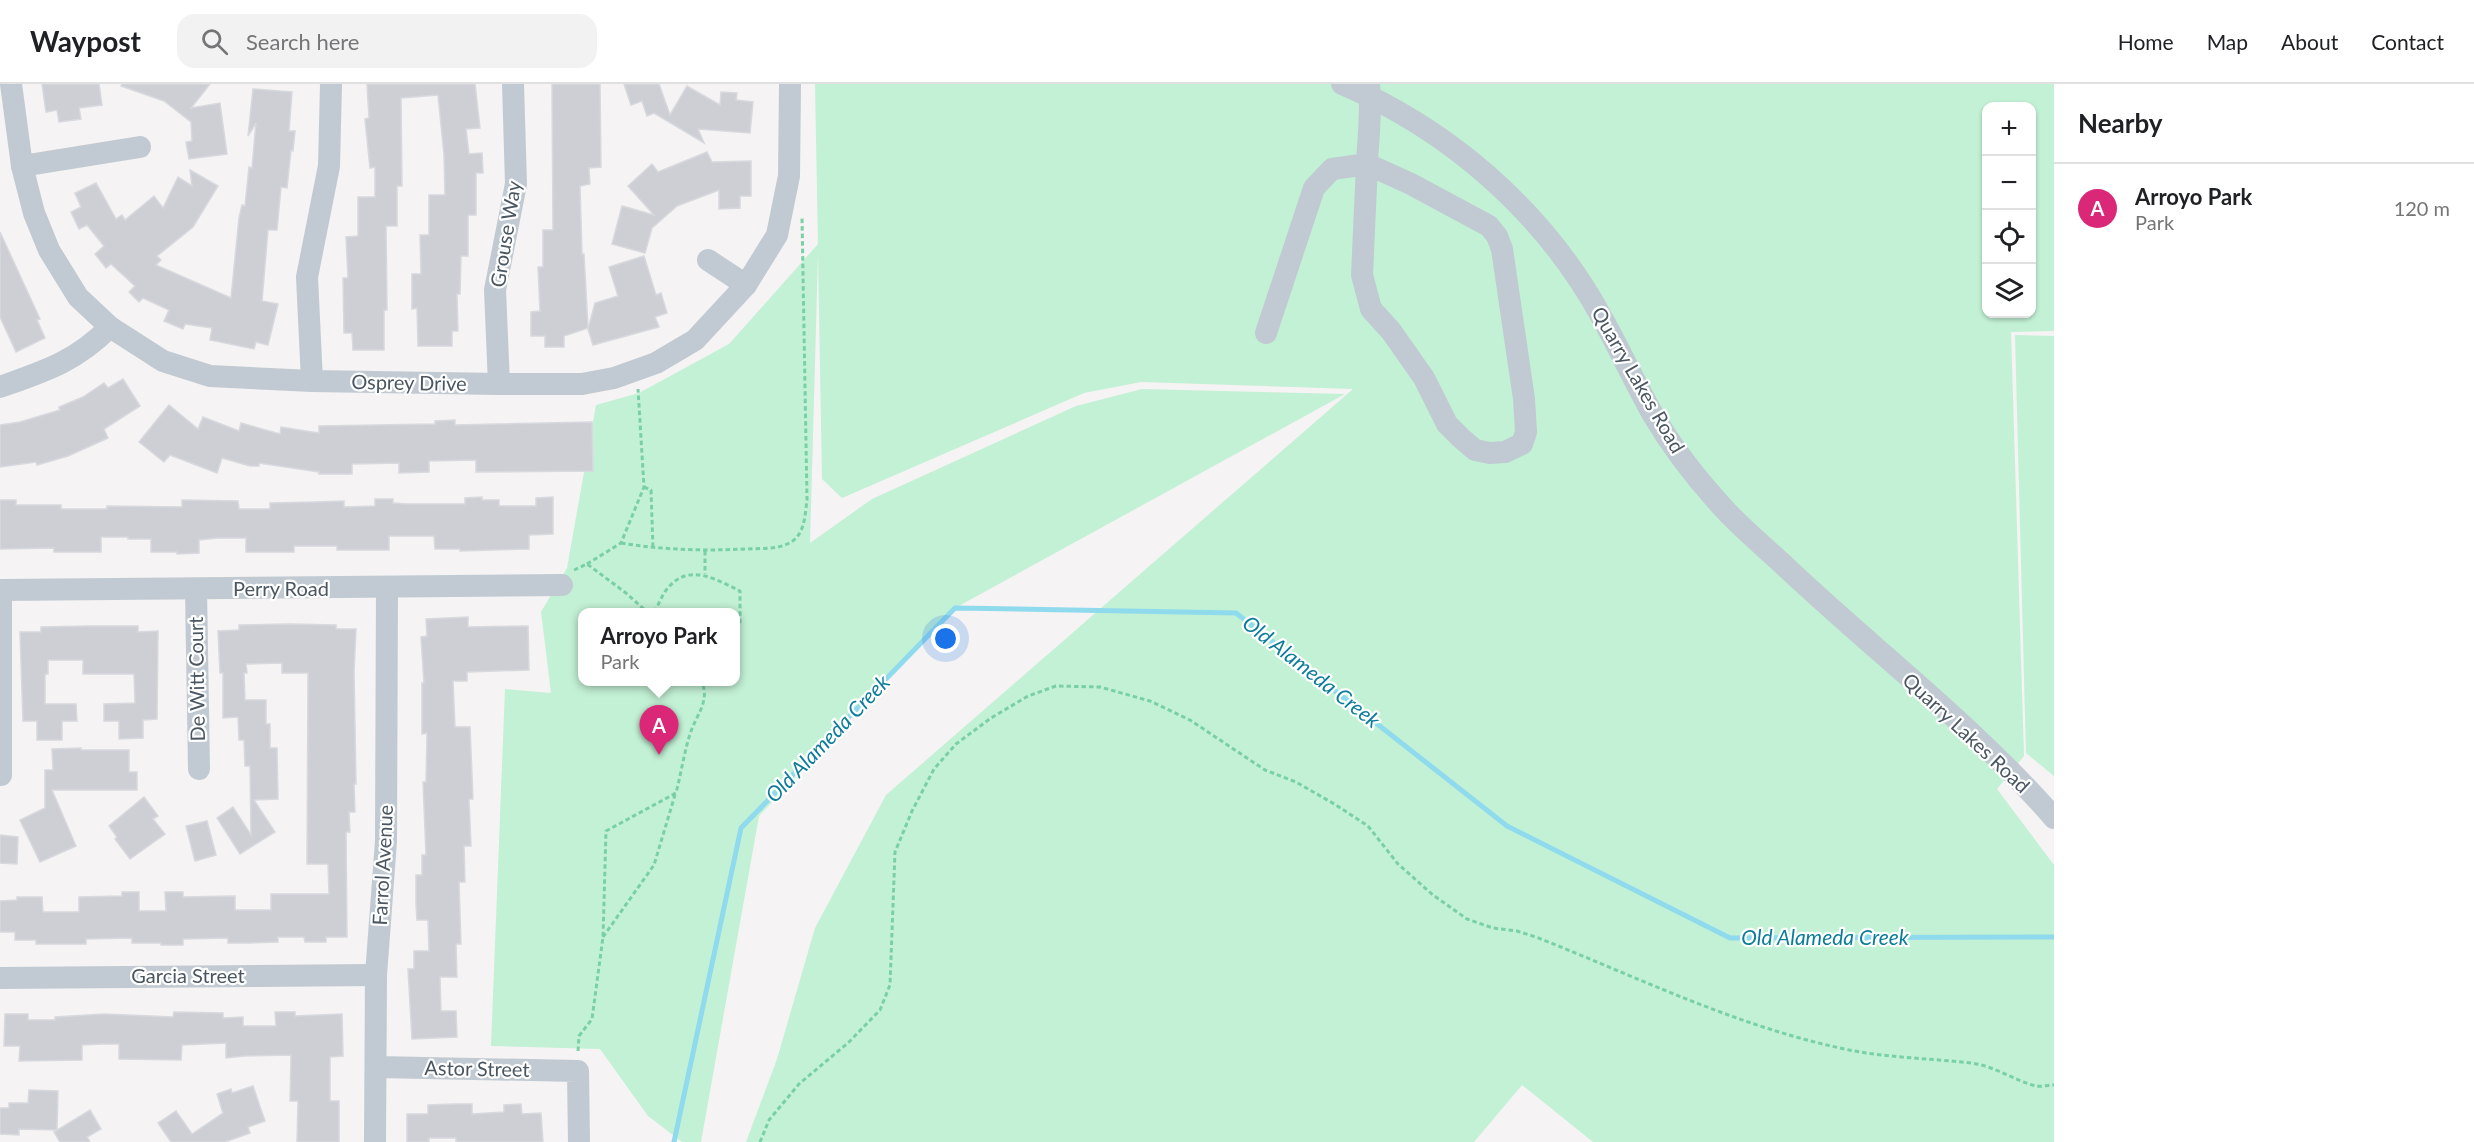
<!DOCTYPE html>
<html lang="en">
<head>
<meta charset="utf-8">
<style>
	:root { --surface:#fff; --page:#f2f2f2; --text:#202124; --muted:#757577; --line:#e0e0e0; --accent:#db2777 }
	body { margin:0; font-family:Lato,sans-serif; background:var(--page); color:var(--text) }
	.controls { position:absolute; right:18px; top:18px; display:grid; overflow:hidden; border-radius:12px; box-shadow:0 2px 4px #0004 }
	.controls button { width:54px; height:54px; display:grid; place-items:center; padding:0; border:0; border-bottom:2px solid var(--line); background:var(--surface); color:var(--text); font:30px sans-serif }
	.you { position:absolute; left:946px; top:555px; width:21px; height:21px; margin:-15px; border:4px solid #fff; border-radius:50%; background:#1a73e8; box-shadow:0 0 0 9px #1a73e833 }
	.badge { display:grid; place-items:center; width:39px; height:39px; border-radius:50%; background:var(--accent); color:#fff; font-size:20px; font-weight:700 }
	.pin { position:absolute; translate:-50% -50px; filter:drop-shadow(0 2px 3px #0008) }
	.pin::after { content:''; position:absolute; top:32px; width:21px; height:18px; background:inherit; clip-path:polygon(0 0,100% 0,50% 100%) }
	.popup { position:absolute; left:578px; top:524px; width:162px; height:78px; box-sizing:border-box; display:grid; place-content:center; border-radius:12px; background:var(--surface); filter:drop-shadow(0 2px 4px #0005); font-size:20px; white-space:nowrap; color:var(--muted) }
	.popup b { font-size:22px; color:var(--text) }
	.popup::after { content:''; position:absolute; left:50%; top:100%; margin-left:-12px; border:12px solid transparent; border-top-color:var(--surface) }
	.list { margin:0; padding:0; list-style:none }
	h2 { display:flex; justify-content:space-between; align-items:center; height:78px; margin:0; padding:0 24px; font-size:26px }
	h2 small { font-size:20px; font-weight:400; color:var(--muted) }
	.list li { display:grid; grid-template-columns:39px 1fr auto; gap:18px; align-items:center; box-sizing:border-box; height:90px; padding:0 24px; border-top:2px solid var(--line) }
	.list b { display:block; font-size:22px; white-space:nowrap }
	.list p { margin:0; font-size:20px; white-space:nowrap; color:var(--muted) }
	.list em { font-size:20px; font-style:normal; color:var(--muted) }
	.icon { flex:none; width:33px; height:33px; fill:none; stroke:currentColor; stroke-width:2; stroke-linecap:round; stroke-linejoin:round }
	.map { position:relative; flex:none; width:2054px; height:1058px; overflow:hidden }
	header { display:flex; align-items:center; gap:36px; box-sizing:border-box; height:84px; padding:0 30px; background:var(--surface); border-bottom:2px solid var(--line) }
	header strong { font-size:28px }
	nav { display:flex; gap:33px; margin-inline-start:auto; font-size:21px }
	.search { width:420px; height:54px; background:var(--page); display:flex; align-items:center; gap:15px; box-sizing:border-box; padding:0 21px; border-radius:18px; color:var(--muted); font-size:22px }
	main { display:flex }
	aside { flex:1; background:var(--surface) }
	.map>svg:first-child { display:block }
</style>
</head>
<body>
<header>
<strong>Waypost</strong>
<div class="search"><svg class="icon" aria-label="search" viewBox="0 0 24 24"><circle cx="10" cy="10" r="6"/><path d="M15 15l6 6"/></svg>Search here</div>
<nav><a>Home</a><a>Map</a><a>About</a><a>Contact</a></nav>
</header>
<main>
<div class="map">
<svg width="2054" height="1058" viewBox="0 0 2054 1058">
	<rect width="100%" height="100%" fill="#f5f3f3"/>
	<g fill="#c3f1d5" fill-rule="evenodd">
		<path d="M815,0H2054V247L2011,248L2024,672L1997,705L2054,781V1058H1593L1522,1001L1474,1058H746L777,975L815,844L886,711L1353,305L1141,298L1084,309L842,414L822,395L818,171L810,459L872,415L1076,322L1142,305L1345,310L955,524L759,732L701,1058H682L648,1032L600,965L491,962L505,605L551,609L541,528L567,484L596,321L639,309L729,260L818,160ZM1986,22H2032V230H1986ZM582,528H736V598H582Z"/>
		<polygon points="2015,251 2054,252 2054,692 2026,669"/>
	</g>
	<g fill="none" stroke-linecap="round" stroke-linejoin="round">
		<polyline stroke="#90daee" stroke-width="5" points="674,1058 741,744 955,524 1236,529 1507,742 1730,854 2054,853"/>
	</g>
	<g fill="#cdcfd5" stroke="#d7d9de" stroke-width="1.5">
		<polygon points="42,0 99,0 102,21 79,24 81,35 59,38 57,26 46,28"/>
		<polygon points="122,0 210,0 191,24 220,19 227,70 189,75 186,58 192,57 191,38 164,17 121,2"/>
		<polygon points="367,0 475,0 480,44 466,45 469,70 482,69 483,89 476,89 476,131 468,131 468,172 461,172 460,210 457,210 458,247 452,247 452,262 418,262 417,224 412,225 412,190 421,190 420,151 429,151 429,111 445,111 444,71 438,11 401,14 402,102 397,102 397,142 386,142 387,226 384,226 384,266 353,266 352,249 344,249 343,194 348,194 346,153 358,152 358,113 375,113 375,83 370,84 365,35 369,34"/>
		<polygon points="552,0 600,0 601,83 589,84 590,100 580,102 582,170 584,170 588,244 564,252 564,263 545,263 545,252 531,252 531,228 540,227 538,183 543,183 543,146 553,146"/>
		<polygon points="624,0 659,0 670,31 687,2 720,21 721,8 737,9 736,16 753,18 750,49 698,45 704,59 654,29 647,32 642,17 631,21"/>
		<polygon points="253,5 292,8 289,47 295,47 293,67 291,66 287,104 281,103 277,146 268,146 262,217 278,220 268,261 256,258 254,265 210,256 212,244 185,240 183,245 164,237 169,226 143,214 139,218 129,208 135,202 111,180 106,184 95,170 104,162 87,141 79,145 71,128 81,123 75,109 96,99 116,135 122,131 125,136 154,112 163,124 178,93 192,102 190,86 218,102 193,143 157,172 161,176 156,181 231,214 239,134 242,121 245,122 249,83 252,84 256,39 248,52"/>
		<polygon points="707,68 712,78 751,77 751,112 740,112 740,124 719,125 719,106 677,122 652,144 645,169 612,160 622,122 654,131 628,102 652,80 658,88"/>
		<polygon points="0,148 40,235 37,236 45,254 16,268 0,233"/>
		<polygon points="644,172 656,211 661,209 667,229 655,233 659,243 593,261 588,245 595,219 618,212 609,183"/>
		<polygon points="123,295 140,322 104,345 108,354 68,372 37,381 36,378 0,383 0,341 20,338 60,326 59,323 83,313 104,299 108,304"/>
		<polygon points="169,321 198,345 203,333 239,347 241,339 280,350 281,343 319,349 319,342 435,340 435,337 455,336 455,341 592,338 593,387 476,388 476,376 429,377 429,388 399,389 399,379 352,380 352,390 319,390 319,388 259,379 259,382 250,382 222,374 217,389 170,371 164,378 139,358"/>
		<polygon points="482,413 482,416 499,416 499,422 536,422 536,414 553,413 553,450 529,451 529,465 460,467 460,465 435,465 434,452 389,452 389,466 337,466 337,462 294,462 294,468 246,468 246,454 217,454 199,456 199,469 177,470 177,468 151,468 151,455 128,455 128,453 101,453 101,468 54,468 54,464 0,465 0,416 16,416 16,421 61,421 61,425 107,425 107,422 182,423 182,416 238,417 239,425 270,425 270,419 316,418 344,417 344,423 375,422 375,415 393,415 393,419 407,420 465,420 465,414"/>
		<polygon points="468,533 468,543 528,542 529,586 467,588 467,597 453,597 455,643 470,643 473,715 469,715 471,762 464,762 465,798 459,798 461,860 456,860 457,893 440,893 441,927 456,927 457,953 412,955 408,885 414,885 414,867 429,867 428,836 417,836 416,820 416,791 422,791 422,771 426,771 423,698 426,698 427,649 422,650 422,599 424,599 421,553 427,552 426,535"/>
		<polygon points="289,540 336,541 336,545 356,545 354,587 356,700 354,700 355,728 349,728 350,748 346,748 347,853 326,853 326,858 305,858 304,853 278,853 278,858 250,859 228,859 228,854 183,855 183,861 161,861 161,859 132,859 132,854 86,855 86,860 36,860 36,856 15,856 15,848 0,848 0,817 17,816 17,813 42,813 43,828 79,828 79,813 122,812 122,808 139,808 139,827 166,827 165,808 183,808 183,813 235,812 235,826 271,826 271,810 329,810 328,780 307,780 308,589 282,589 282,579 246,580 247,589 244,589 245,616 266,616 266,640 270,640 270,664 277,664 278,715 254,716 275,748 240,770 217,734 233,723 251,751 250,682 245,682 244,656 239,656 238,633 223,634 223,589 220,589 218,547 239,546 239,541"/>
		<polygon points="91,542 138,542 138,548 158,547 157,635 143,636 143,654 119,655 119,637 104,637 104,620 135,619 134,590 83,590 83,576 48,576 48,590 45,590 45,620 76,620 77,637 62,637 62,656 37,656 37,637 23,637 20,548 41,548 41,543"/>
		<polygon points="81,664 81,666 129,666 129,688 137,688 137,706 52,706 76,762 40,778 20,736 45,724 45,686 53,686 52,665"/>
		<polygon points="144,713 158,732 153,735 165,750 130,775 115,755 117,753 109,742"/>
		<polygon points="207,737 216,771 195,777 186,742"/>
		<polygon points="0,751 18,753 17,780 0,779"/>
		<polygon points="174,928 223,929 223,934 243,933 243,942 276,942 275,928 295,928 295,932 342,930 343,972 330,973 330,1017 339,1017 339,1058 297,1058 298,1017 290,1017 291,971 244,972 226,974 226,959 182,961 181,976 119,975 119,960 102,960 82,961 82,976 19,977 20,962 4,962 5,930 28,930 28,936 55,936 55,933 104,930 173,933"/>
		<polygon points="253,1002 265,1037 248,1043 250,1049 225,1058 171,1058 158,1039 176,1027 192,1050 223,1029 217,1010 231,1005 232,1009"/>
		<polygon points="29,1006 58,1007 57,1046 19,1045 19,1051 0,1050 0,1024 9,1024 9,1019 28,1019"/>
		<polygon points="455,1020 472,1020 472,1030 504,1028 504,1021 521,1020 522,1030 541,1029 543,1058 456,1058 456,1054 429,1054 429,1058 407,1058 407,1030 428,1030 428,1021"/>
		<polygon points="90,1026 101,1045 87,1053 90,1058 60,1058 54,1048"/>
	</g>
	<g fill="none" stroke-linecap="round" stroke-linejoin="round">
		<g stroke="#7ad0a6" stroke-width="3" stroke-dasharray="4.5 3" stroke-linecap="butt">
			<polyline points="644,403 651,406 653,464"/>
			<path d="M621,459C663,466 703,467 746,465C761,464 778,466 791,458C805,450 805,430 807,416L802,133"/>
			<polyline points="705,467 705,490"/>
			<polyline points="587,480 621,459 644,403 638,305"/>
			<polyline points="574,486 587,480 626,509 647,528"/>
			<path d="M654,528C659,521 662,510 668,504C689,478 717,496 740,507V538L736,548"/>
			<polyline points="603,853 654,781 675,711"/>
			<path d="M578,967L579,952L592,935L603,853L606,747L676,709C681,690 684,669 690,650C696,631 710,618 702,598"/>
			<path d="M760,1058L769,1036L799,1000L849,958L880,926L890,901L895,768L912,727L934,685L956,660L991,634L1028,612L1056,602L1100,603L1150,617L1190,636L1265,686L1296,698L1336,721L1368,742L1398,780L1433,811L1467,835L1493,844L1517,847L1536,853C1637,893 1734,941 1840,964C1883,974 1928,974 1971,979C1995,982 2015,997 2036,1002C2041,1003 2048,1001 2054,1001"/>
		</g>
		<g stroke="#c1cad2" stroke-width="22">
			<polyline points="11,0 22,82 34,129 49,166 78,213 110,243 163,277 210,292 312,297 499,300 582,300 614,294 656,279 695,256 746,201 777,151 789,92 790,0"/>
			<path d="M1342,0C1450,46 1544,128 1601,232C1619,264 1634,297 1652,329C1673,365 1699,398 1727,428C1746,448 1768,466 1788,485C1876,568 1974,642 2054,734"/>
			<polyline points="22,82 140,63"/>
			<polyline points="708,176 746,201"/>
			<path d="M1266,249L1314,104L1332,85L1367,80L1411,100L1489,142L1497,152L1502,165L1524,315L1526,348L1522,360L1505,368L1490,369L1475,366L1461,354L1447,340L1424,294L1391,247L1371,225L1362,191L1367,80C1368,54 1372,27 1369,1"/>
			<polyline points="312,297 307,193 329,82 331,0"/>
			<polyline points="499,300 495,206 516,100 513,0"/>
			<path d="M0,303C45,287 75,278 110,243"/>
			<polyline points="196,505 199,685"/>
			<polyline points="0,506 562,501"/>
			<polyline points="1,506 1,691"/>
			<polyline points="0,894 376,891"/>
			<polyline points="377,983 578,987 579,1058"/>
			<polyline points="375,1058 376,891 386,757 387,504"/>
		</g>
	</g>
	<g text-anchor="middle" stroke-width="4.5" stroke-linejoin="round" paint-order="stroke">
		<g font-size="20" fill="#4a5661" stroke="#fff">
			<text transform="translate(506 150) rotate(-81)" y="7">Grouse Way</text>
			<text transform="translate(1638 296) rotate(60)" y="7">Quarry Lakes Road</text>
			<text transform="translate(409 299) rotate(1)" y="7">Osprey Drive</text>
			<text x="281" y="512">Perry Road</text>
			<text transform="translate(197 595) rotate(-91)" y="7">De Witt Court</text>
			<text transform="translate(1966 649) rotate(43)" y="7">Quarry Lakes Road</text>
			<text transform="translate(383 781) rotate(-87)" y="7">Farrol Avenue</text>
			<text x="188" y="899">Garcia Street</text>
			<text transform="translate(477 985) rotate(1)" y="7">Astor Street</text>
		</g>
		<g font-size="21" font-style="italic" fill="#0c7c9b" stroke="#fff">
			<text transform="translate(1311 588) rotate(38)" y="7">Old Alameda Creek</text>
			<text transform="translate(828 655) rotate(-46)" y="7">Old Alameda Creek</text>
			<text x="1825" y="861">Old Alameda Creek</text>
		</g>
	</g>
</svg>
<div class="controls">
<button>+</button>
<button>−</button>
<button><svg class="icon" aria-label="locate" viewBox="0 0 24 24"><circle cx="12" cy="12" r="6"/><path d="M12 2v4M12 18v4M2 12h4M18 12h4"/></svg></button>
<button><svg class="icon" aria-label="layers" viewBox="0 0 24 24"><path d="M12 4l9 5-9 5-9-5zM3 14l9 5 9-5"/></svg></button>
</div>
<div class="you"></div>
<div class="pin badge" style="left:659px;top:671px">A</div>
<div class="popup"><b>Arroyo Park</b>Park</div>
</div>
<aside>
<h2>Nearby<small></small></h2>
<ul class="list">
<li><span class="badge">A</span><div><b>Arroyo Park</b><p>Park</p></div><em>120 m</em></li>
</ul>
</aside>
</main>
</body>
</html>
